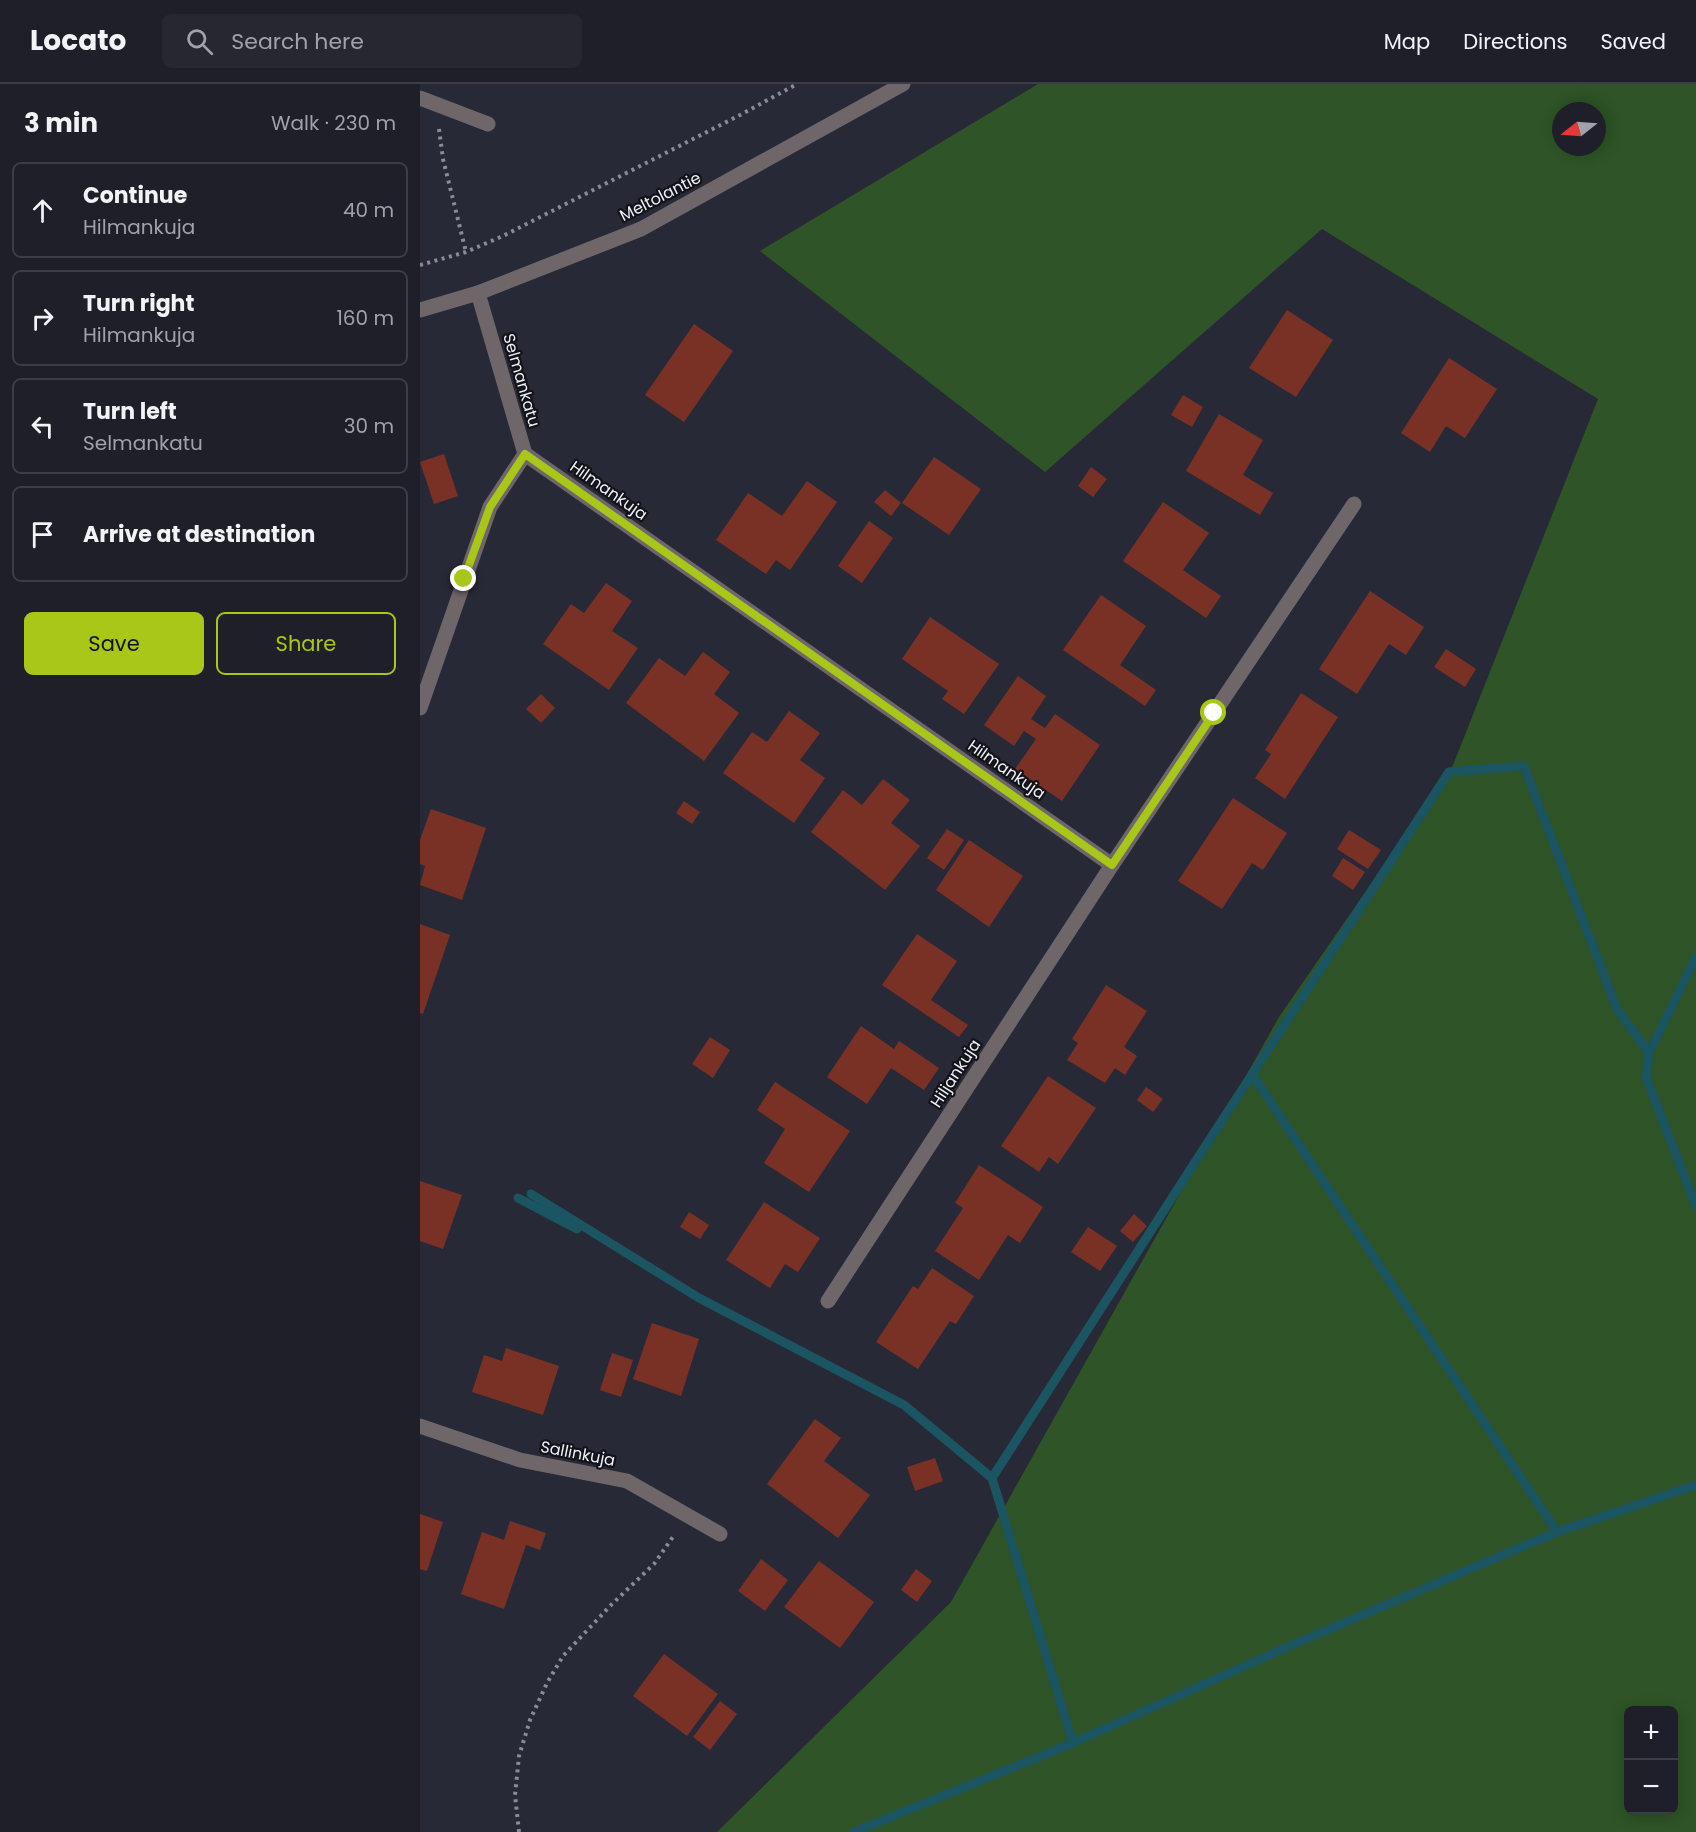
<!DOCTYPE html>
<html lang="en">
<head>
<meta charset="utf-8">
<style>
	:root { --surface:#1e1f28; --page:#262730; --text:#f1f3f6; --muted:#a1a2a8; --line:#3c3d45; --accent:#a9c719 }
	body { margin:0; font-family:Poppins,sans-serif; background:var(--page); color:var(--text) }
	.controls { position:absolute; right:18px; bottom:18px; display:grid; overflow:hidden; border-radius:9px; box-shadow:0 3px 15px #0003 }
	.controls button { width:54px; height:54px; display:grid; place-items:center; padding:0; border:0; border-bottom:2px solid var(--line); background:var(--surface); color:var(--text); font:30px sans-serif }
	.compass { position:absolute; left:1132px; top:18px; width:54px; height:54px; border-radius:50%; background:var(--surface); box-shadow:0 3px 15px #0003; rotate:253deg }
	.stop { position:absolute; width:18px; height:18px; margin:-14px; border:4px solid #a9c719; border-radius:50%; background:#fff }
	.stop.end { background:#a9c719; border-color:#fff; box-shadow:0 2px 6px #0008 }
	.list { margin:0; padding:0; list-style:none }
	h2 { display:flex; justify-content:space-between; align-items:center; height:78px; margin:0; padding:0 24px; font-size:26px }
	h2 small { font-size:20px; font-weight:400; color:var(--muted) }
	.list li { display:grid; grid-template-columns:39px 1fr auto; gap:18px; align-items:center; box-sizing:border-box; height:96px; margin:0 12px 12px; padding:0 12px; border:2px solid var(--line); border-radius:9px }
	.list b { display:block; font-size:22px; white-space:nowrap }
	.list p { margin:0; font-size:20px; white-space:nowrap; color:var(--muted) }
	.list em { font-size:20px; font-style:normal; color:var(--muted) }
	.actions { display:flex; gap:12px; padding:18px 24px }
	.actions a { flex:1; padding:14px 0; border:2px solid var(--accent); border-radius:9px; text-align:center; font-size:21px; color:var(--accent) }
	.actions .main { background:var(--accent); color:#111 }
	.icon { flex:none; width:33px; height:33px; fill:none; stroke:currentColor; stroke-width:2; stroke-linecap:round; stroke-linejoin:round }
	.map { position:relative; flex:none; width:1276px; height:1748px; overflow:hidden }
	header { display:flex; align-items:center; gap:36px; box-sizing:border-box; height:84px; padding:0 30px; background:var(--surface); border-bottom:2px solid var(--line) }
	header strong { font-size:28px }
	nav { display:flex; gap:33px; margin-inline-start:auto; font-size:21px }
	.search { width:420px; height:54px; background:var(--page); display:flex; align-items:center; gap:15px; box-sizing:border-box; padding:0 21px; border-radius:9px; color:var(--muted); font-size:22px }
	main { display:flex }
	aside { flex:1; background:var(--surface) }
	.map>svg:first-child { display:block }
</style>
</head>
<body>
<header>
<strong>Locato</strong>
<div class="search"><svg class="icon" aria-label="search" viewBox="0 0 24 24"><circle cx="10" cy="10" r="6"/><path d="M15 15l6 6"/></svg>Search here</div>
<nav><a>Map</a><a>Directions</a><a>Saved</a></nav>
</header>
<main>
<aside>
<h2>3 min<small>Walk · 230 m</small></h2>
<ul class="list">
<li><svg class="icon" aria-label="ahead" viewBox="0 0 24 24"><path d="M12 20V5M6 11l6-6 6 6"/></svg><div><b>Continue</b><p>Hilmankuja</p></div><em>40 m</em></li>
<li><svg class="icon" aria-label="right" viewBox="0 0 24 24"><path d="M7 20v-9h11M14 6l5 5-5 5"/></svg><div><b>Turn right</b><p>Hilmankuja</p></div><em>160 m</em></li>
<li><svg class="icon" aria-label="left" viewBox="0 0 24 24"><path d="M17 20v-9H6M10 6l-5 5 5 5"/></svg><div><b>Turn left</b><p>Selmankatu</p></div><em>30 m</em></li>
<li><svg class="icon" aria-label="arrive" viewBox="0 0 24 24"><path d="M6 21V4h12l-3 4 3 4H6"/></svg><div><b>Arrive at destination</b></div></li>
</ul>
<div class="actions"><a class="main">Save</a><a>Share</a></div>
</aside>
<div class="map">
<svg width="1276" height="1748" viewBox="0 0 1276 1748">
	<rect width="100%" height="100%" fill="#282936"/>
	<path fill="#2e5427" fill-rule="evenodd" d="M618,0H1276V1748H297L531,1518L859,933L1033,681L1178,315L902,145L625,388L340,167ZM1141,27H1177V63H1141ZM1208,1626H1254V1726H1208Z"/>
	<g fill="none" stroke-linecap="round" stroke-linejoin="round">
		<g stroke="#1b5561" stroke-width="9">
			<polyline points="1276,873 1229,969 1226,993 1276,1122"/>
			<polyline points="832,990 1137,1448"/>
			<polyline points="111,1110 279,1214 484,1321 572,1394 653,1659"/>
			<polyline points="98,1114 157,1145"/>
			<polyline points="572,1394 779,1072 1029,688 1104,682 1197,925 1229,969"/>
			<polyline points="434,1748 653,1659 865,1564 1137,1448 1276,1401"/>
		</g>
	</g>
	<g fill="#793126">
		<polygon points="867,226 913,256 876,313 829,284"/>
		<polygon points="274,240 313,267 264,338 225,311"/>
		<polygon points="1029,274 1077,305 1045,354 1026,342 1010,368 981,349"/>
		<polygon points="763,311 783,323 772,343 751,331"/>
		<polygon points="799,330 843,356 823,391 853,409 840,431 766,387"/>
		<polygon points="24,370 38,412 14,420 0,378"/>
		<polygon points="514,373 561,405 529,451 482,419"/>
		<polygon points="671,383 687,395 673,413 658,402"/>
		<polygon points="387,397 417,418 370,486 356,476 346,490 296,456 328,409 362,432"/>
		<polygon points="465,406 481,419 471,432 454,418"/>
		<polygon points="743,418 789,449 763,486 801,512 786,534 703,477"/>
		<polygon points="449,437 473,454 442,499 418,482"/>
		<polygon points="186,499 212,517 192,547 218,564 189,606 123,560 151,520 164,529"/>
		<polygon points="950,507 1004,543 986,571 969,560 937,610 899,585"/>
		<polygon points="681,511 726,542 700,581 736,606 725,622 643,566"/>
		<polygon points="510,533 579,580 544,630 522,615 528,607 482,575"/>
		<polygon points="1026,565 1056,585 1045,603 1014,583"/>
		<polygon points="283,568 310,588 294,610 319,629 284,677 206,619 239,574 265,592"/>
		<polygon points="598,592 626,612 611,635 625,644 635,630 680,661 642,717 595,685 616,655 604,647 594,662 564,641"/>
		<polygon points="881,609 918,633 865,715 835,694 851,670 845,666"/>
		<polygon points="121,610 135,624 121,639 106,625"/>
		<polygon points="369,627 400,649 380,676 405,694 374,739 303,689 332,648 347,658"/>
		<polygon points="463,695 490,716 471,739 500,762 465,806 391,748 423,706 442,721"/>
		<polygon points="813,714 867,749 843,786 832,779 802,825 758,797"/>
		<polygon points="264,717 280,728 272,740 256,729"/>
		<polygon points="11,725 66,744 42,816 0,801 5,782 0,780 0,756"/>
		<polygon points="527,745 544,756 524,786 507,774"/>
		<polygon points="929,746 961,766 948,785 917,765"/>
		<polygon points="549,756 603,792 569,843 516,806"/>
		<polygon points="923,774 945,788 933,806 912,792"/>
		<polygon points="0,840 30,851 3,930 0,929"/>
		<polygon points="497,850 537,877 511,916 548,941 539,953 462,901"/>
		<polygon points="686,901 727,927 704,963 717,972 705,991 695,984 685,999 647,976 658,959 652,955"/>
		<polygon points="441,942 474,965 479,957 519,984 504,1006 471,984 447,1020 407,993"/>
		<polygon points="290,953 310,966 293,994 272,980"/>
		<polygon points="628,992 676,1024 638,1080 629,1073 619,1088 581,1062"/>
		<polygon points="355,998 430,1047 389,1108 344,1079 365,1045 337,1026"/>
		<polygon points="726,1003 743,1015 733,1028 717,1016"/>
		<polygon points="559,1081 623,1123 600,1159 588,1151 559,1196 515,1167 543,1124 535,1119"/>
		<polygon points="0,1097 42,1111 23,1165 0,1157"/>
		<polygon points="344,1118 400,1154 378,1188 365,1180 350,1204 306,1176"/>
		<polygon points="269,1128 289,1141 280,1155 260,1143"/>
		<polygon points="714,1130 727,1142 713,1158 700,1147"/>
		<polygon points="668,1143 697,1162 680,1187 651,1168"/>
		<polygon points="512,1184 554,1212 536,1240 530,1237 498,1285 456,1258 493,1202 498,1205"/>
		<polygon points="232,1239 279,1255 261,1312 213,1295"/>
		<polygon points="86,1264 139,1282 123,1331 52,1308 64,1271 82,1277"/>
		<polygon points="192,1269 213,1276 201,1313 180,1306"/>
		<polygon points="395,1335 421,1354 404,1377 450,1411 418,1454 347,1400"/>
		<polygon points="515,1374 523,1397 495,1407 487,1383"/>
		<polygon points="0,1430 23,1438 7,1487 0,1485"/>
		<polygon points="90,1437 126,1449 120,1466 106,1461 84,1525 41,1510 62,1448 84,1456"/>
		<polygon points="341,1475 368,1496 345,1527 318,1507"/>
		<polygon points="399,1477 454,1518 420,1564 364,1523"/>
		<polygon points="496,1485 512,1497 497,1518 481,1506"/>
		<polygon points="244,1570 298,1610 267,1652 213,1612"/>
		<polygon points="300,1617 317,1630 290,1666 273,1653"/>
	</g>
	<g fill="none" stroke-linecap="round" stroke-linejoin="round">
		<g stroke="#8a8b96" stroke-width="4" stroke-dasharray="3 4.5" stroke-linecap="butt">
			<polyline points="19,45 23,75 46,168"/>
			<polyline points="0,181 46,168 83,152 322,30 377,0"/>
			<polyline points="99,1748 95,1711 99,1672 110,1636 127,1599 143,1572 191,1521 234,1480 255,1450"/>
		</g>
		<g stroke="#6e6669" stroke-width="15">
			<polyline points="0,14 68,40"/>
			<polyline points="105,370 692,781 934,420"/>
			<polyline points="0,624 70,423 105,370 58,209"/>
			<polyline points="408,1217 692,781"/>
			<polyline points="0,1342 100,1376 207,1397 300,1450"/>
		</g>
		<polyline stroke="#6e6669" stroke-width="15" points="0,226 58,209 221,145 483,0"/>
	</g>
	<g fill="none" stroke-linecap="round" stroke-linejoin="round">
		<polyline stroke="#a9c719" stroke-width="8" points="44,495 70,423 105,370 692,781 794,629"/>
	</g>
	<g text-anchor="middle" stroke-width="4.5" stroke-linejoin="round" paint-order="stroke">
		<g font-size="16" fill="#eeeff7" stroke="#121218">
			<text transform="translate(240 112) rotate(-27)" y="6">Meltolantie</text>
			<text transform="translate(102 296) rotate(74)" y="6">Selmankatu</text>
			<text transform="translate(189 406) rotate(35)" y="6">Hilmankuja</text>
			<text transform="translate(587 685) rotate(35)" y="6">Hilmankuja</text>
			<text transform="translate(535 989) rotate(-57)" y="6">Hiljankuja</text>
			<text transform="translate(158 1369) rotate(11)" y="6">Sallinkuja</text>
		</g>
	</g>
</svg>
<div class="controls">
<button>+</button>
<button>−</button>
</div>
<svg class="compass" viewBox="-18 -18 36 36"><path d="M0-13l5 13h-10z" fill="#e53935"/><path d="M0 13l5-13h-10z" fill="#a1a2a8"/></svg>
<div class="stop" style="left:794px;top:629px"></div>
<div class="stop end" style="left:44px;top:495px"></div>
</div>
</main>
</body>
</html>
